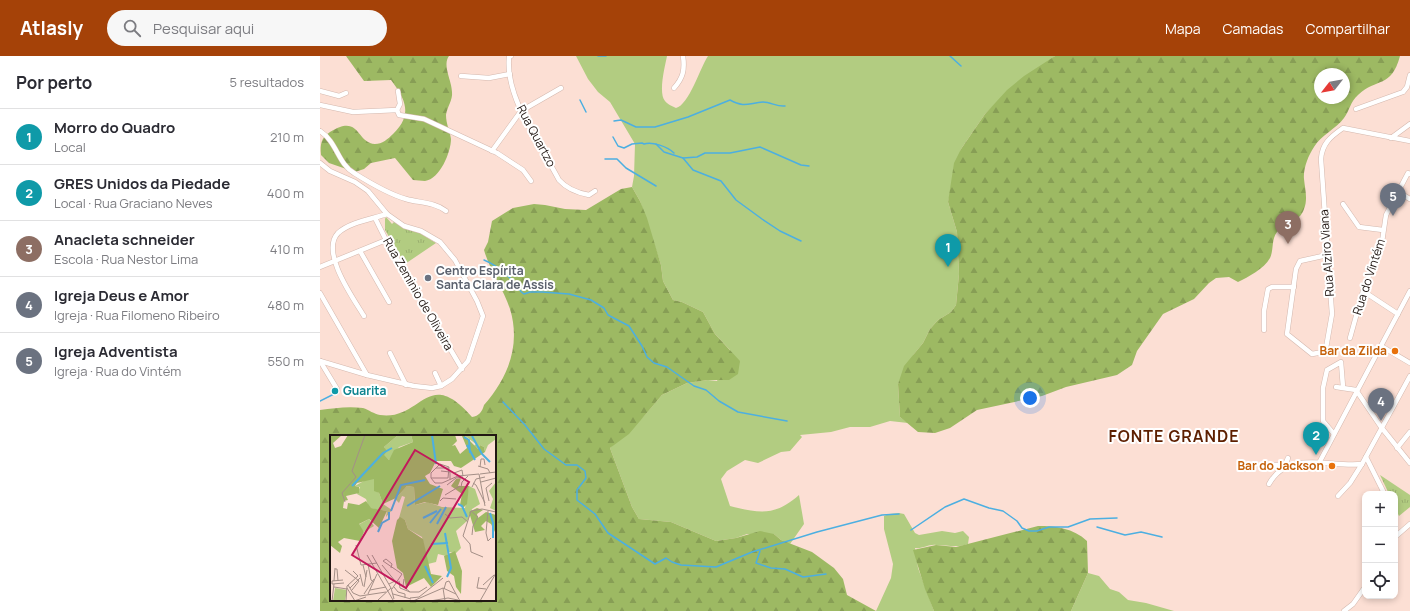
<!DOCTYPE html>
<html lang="pt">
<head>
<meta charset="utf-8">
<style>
	:root { --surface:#fff; --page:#f7f7f7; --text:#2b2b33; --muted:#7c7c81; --line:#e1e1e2; --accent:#a54208 }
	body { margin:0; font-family:Manrope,sans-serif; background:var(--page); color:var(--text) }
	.controls { position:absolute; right:12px; bottom:12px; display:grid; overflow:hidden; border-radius:8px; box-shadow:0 2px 6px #0003 }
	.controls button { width:36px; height:36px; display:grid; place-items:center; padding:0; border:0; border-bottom:1px solid var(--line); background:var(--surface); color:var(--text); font:20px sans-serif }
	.compass { position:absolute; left:994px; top:12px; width:36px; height:36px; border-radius:50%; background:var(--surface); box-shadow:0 2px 6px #0003; rotate:239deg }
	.you { position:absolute; left:710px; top:342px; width:14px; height:14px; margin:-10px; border:3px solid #fff; border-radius:50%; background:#1a73e8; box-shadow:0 0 0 6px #1a73e833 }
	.badge { display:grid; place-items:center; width:26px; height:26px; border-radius:50%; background:var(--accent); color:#fff; font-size:13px; font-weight:700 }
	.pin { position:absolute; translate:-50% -33px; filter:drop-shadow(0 1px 2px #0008) }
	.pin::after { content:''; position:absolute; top:21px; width:14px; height:12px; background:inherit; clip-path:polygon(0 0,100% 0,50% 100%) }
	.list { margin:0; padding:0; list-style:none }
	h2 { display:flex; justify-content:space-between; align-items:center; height:52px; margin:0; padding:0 16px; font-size:17px }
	h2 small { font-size:13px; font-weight:400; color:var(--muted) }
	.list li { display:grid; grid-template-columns:26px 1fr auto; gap:12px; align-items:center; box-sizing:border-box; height:56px; padding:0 16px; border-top:1px solid var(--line) }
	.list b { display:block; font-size:15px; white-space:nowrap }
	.list p { margin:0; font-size:13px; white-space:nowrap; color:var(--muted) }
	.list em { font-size:13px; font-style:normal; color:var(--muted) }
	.icon { flex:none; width:22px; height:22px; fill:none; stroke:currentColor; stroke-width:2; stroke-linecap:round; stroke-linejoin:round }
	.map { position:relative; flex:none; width:1090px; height:555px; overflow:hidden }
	header { display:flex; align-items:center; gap:24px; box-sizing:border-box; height:56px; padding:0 20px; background:var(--accent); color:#fff }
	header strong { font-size:19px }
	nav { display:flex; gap:22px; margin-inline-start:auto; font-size:14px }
	.search { width:280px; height:36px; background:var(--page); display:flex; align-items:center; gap:10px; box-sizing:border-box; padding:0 14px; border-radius:22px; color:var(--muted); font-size:15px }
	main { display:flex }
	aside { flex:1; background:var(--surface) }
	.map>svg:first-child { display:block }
</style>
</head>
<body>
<header>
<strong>Atlasly</strong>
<div class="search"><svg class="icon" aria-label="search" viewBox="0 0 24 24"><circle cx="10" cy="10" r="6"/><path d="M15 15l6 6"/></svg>Pesquisar aqui</div>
<nav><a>Mapa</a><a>Camadas</a><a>Compartilhar</a></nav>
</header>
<main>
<aside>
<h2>Por perto<small>5 resultados</small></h2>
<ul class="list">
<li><span class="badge" style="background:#0f9aa8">1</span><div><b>Morro do Quadro</b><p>Local</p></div><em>210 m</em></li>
<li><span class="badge" style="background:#0f9aa8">2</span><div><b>GRES Unidos da Piedade</b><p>Local · Rua Graciano Neves</p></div><em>400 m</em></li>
<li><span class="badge" style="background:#8d6e63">3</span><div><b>Anacleta schneider</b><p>Escola · Rua Nestor Lima</p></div><em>410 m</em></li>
<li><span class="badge" style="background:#6b7280">4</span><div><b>Igreja Deus e Amor</b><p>Igreja · Rua Filomeno Ribeiro</p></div><em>480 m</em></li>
<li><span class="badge" style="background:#6b7280">5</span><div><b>Igreja Adventista</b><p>Igreja · Rua do Vintém</p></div><em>550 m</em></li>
</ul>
</aside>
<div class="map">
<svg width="1090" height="555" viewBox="0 0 1090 555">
	<defs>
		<pattern id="forest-firs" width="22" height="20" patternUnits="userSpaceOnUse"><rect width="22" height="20" fill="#9db963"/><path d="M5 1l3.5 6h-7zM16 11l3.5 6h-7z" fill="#879e55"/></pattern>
		<pattern id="park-tufts" width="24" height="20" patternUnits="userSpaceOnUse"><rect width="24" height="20" fill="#b2cc81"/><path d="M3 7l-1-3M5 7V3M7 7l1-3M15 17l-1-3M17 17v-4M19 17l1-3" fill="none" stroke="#99ae6f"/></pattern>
	</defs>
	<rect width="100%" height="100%" fill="#fcdfd4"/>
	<g fill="#b2cc81">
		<path d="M256,0H347C345,10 338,37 345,45C347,48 352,50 356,52C369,49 380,12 388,0H735L675,48L665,58L641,93L628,146L637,176L639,218L636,249L631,256L618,264L610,273L603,287L594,298L578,328L580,361L588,367L570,365L550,371H530L511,376L480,379L482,381L470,395L461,396L438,407L425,404L407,415L401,423L410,450C439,457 454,461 479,439L484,468L470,488L461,484L454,478H427L416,482L396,485L351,466L319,463L312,451L290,392L324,360L342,339L367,327L388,324L397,325L410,294L395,278L383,256L362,246L353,244L343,225L341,209L320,145L312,131L314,120L315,88L290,46L278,36L268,23Z"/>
		<path d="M579,457L584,458L595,477L599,479L622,475L635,477L643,475L649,481L648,488C637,492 628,489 616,489C609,488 603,493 595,492L598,512L614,555H556L571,522L573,508L564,473V460L569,458Z"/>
		<polygon points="768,517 779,520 790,533 799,536 808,544 826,547 854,555 751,555"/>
	</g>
	<g fill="url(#forest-firs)" fill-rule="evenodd">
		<path d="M26,0H129C122,9 132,25 132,36C133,44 127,51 126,59C126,68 130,75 131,83C131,96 120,123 105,125C101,125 97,124 93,124L75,102L51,107L44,113L35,116L9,107L1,99C0,88 1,82 10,76C40,57 36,87 55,88C62,88 68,83 73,78C93,59 86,44 71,24L44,25Z"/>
		<path d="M735,0H1080C1071,33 1057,21 1038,39C1030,46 1030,54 1024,62C1016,73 1001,79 994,91C988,100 983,113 984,123C985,133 988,143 984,153C980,166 965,167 957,176C951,184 954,194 950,202C944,213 928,221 918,226L909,221L896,222L889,227L874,243L843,258L817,295L812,309L797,319L746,331L722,340L657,354L630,372L615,377L598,376L580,361L578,328L584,310L603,287L610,273L618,264L631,256L636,249L639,218L637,176L628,146L634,107L641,93L665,58L687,34L704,20ZM1000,18H1024V42H1000Z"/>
		<path d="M312,131L320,145L327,162L341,209L343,225L353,244L362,246L383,256L395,278L420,305L418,318L409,324H388L367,327L342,339L309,378L290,392L312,451L319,463L351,466L396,485L416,482L440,475L454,478L461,484L492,496L514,512L523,523L527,539L556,555H0V354C14,352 29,350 43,352C49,354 54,358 60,359C102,365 107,309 152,361C159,360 162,356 164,349C188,322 201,289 190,253C183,232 170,215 164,194L168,186L172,165L193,152L214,148L225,149L245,153L266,154L301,133ZM11,380H175V544H11Z"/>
		<path d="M718,470C736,470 753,472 767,485L768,517L751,555H614L605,533L593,494L616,489L636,491Z"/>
	</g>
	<g fill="url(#park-tufts)">
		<polygon points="66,161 72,168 74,166 98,176 116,187 85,208 65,174 65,163"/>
		<polygon points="1060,419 1090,439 1090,451 1079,460 1075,452 1075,438 1069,438"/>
	</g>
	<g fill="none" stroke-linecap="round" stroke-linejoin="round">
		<g stroke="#4cafe1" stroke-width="1.5">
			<polyline points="278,0 286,0"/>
			<polyline points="630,0 641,10"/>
			<polyline points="260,44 266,56"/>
			<path d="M294,65L301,64L316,71H335L368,61L410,44C424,52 429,47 443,46C451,46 457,51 465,50"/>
			<path d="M293,81L298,90L304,92L312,88L322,87L324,88C332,85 348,91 354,97"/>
			<polyline points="336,88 344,96 363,102 377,101 385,97 410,97 440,91 481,109 489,110"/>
			<polyline points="363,102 373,114 401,125 416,144 442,163 460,175 481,185"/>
			<polyline points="285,103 297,103 306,112 336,130"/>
			<path d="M164,204C174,208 182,214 190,222C195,227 198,234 204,238L210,236H222L249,238L271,244L284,252L288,259L309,270L322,290L327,301L334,307L347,311L374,330L386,334L399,345L418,356L467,365"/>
			<polyline points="0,345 14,338"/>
			<polyline points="183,346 205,369 224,393 246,409 257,409 265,415 266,422 257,434 257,444 275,458 288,477 335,508 346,502 352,506 361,509 396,511 432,496 497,476 562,459 579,458"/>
			<polyline points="777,471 805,479 821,476 842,481"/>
			<polyline points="591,474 625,451 644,443 669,452 683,455 697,465 702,472 709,475 717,475 729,471 748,471 770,463 797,462"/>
			<polyline points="440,495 436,507 451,512 465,513 483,521 506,518"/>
		</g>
		<defs>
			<g id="minor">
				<path d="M191,0L189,1C185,42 221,89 239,124C247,133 258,137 269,139L275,135"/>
				<polyline points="141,20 169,22 190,18"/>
				<path d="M354,32C363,22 365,14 363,0"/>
				<polyline points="0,35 19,40 26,37"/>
				<polyline points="0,49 33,56 77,54 80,48 78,35"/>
				<polyline points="1036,53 1083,36 1087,31 1090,19"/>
				<polyline points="77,54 79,59 104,63 177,97 203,114 211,125"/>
				<path d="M0,75C17,86 18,108 34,117C50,127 68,138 86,143C100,147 114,146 126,155"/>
				<polyline points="1071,82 1090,68"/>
				<polyline points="172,95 201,55 241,32"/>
				<polyline points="0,107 10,115 35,126 48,135 67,158 84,170 101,175 120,186 135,204 157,245 163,260 148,305 132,323 121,330 112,332 94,330 47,319 0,305"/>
				<polyline points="1078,136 1090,143"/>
				<polyline points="1023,148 1039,171 1063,174"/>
				<polyline points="55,162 66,184 142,313"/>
				<polyline points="40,195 69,246"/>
				<path d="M1007,199L980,205L976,213L967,278L992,298L1003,296L1006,292L1012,258L1001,103C1002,88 1010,81 1023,72L1090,85"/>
				<polyline points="0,211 66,184"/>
				<polyline points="1043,235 1078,258"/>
				<polyline points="0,237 47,319"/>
				<path d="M44,260C33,242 0,196 18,177C30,166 52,163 67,158"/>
				<polyline points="944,274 944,255 948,233 952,231 974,231"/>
				<polyline points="1030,282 1043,235 1062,186 1066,159 1088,117 1090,118"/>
				<polyline points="1061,290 1090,307"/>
				<polyline points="70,297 86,329"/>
				<polyline points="0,305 17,333"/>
				<polyline points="115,317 121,330"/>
				<polyline points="1016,331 1036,334"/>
				<polyline points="1036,334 1061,371 1090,407"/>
				<polyline points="1014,378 1003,365 1003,332 1007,314 1021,306 1023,331"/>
				<polyline points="1077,392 1090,376"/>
				<polyline points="1046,401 1063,435"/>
				<polyline points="999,407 1090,235"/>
				<polyline points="947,409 968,409"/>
				<polyline points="965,409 968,402"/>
				<path d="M949,428C968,393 1011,412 1042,408"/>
				<polyline points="1018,440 1030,427 1042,408 1090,320"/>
				<polyline points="1075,481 1090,468"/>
				<polyline points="1024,555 1033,548 1045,531"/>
			</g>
		</defs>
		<use href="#minor" stroke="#d4b8ae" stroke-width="5.5"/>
		<use href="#minor" stroke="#fff" stroke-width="4.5"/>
	</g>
	<circle fill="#6b7280" stroke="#fff" stroke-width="1.5" cx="108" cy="222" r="4"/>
	<g fill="#e8710a" stroke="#fff" stroke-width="1.5">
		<circle cx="1075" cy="295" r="4"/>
		<circle cx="1012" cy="410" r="4"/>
	</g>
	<circle fill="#0f9aa8" stroke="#fff" stroke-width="1.5" cx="15" cy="335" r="4"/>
	<g text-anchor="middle" stroke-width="4" stroke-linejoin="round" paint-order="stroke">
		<g font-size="12" fill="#211713" stroke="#fff">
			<text transform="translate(216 80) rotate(62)" y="4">Rua Quartzo</text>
			<text transform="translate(1007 197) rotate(-94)" y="4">Rua Alziro Viana</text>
			<text transform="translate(1049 221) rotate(-72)" y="4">Rua do Vintém</text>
			<text transform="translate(98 238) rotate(60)" y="4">Rua Zeminio de Oliveira</text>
		</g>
		<g font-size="12" font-weight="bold" fill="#5b616d" stroke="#fff" text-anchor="start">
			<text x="116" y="219">Centro Espírita<tspan x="116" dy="14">Santa Clara de Assis</tspan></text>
		</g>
		<g font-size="12" font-weight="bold" fill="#c56008" stroke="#fff" text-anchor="end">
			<text x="1067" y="299">Bar da Zilda</text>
			<text x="1004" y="414">Bar do Jackson</text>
		</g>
		<g font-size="12" font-weight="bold" fill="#0d838f" stroke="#fff" text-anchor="start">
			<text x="23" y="339">Guarita</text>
		</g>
		<g font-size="16" font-weight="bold" letter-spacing="1" fill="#5d1f00" stroke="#fff">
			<text x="854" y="386">FONTE GRANDE</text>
		</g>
	</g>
	<g transform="translate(10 379)">
		<rect width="166" height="166" fill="#fcdfd4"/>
		<path d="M68,0H81L83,7L69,12L59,25L53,20L56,16L54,12ZM134,0H166V4L158,10L155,17L154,12L150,10L148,14L144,11L146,9ZM39,43L44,44V55L49,58L53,69L62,75L56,82L57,76L39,73L36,64L27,59L30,52L25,51ZM166,47V76L160,73L163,64L159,56ZM77,51L84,52L85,70L97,67L112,72L135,73L139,51L145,54L150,69L142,74L138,85L126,96L131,113L126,118L119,117L116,121L108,119L106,127L98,129L92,102L78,94L75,85L69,83L75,62L72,61L69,68L65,64ZM39,84L44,91L34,97L28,90Z" fill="#b2cc81"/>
		<path d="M0,0H12L3,8L5,13L11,11L18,0H68L54,12L57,16L54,20L59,25L64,15L83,7L81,0H125L127,6L122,11L125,10L130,19L137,13L132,1L134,0L148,14L150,10L154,12L155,17L131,33L124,31L121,26H106L100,38L95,41L100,49L113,54L108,70L95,67L85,70L84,52L77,51L66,63L53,69L49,58L44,56V44L27,48L25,51L29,52V58L16,61L18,65L14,66L13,73L17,74L18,68L29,70L36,66L41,73L57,76L49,93L39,84L29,89L34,97L30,106L14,103L8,107L12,111L10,118L0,110ZM131,43L128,51H139L137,69L133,73L130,70L132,59L121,51L126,44ZM147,73L153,75L147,79L148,83L156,77L166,80V99L161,89L156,86L151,91L155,95L145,97L139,77ZM70,82L75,85L78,94L93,104L101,139L112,141L101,152L94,143L76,152L73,138L67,133L62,106L67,85ZM125,116L132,136L131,159L126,152L124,141L117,136L114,121Z" fill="#9db963"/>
		<path d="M5,153L17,155L15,166H3Z" fill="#b2cc81"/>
		<path fill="none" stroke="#4cafe1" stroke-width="2" d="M102,0L106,29M142,1L152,19L160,27M134,2L139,5L140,18M137,10L145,25M22,51L53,18L62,13M128,69L132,71L137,82M77,71L110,51M61,76L71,50L95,45M160,78L163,88V103M93,83L107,76M100,88L111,74M107,89L116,72M48,97L52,88L59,84V77M115,98L121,133L117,142M101,109L118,108M95,131L103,148"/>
		<path fill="none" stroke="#a48f87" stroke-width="1" d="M148,31L158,34L160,38M150,32L151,24H154L155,30M106,33H119M111,36L120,37V44M124,38L132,35L133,41M149,39L155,71M150,39L166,37M101,43L105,48H112L128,41L149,39M101,43V38L110,29L119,32L118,43M101,43H118M151,47L166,43M143,48L146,50L155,68M117,50L126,43L133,42M131,52L132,47L138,41M142,52L146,44L155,42M115,60L130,51M110,66L113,63L126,64M159,66L156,53L162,48M15,67L12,58L26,42L22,36L35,0M141,76L133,101L140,109L141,117L153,122M141,76L148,82L143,91L142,100M141,76L152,74L166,77M158,76L156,98L158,106L161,103M115,79L120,83L132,82L138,87M26,110L31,130L47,128M37,120L63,165M42,120L61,153L64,164M53,126L72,139L62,154M53,126L56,124L62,129L61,133M38,129L41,145L44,147M33,130L36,142M52,130L65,146L59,149M5,134H7L8,146M15,135L29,146L22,155M30,139L33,151M149,142L147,153L156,154M74,144L73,151L80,157H89L97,152M13,145L2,146V149L14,148M4,146L5,133M69,146L70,153L80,157M18,150L23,158L30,161L56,157M153,150L164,140M4,152L17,154M34,152L37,135M64,152L68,157L75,159V163M17,153L25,166M20,153L30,143M113,153L115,166M114,154L116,147L119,146L126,159M40,155L56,152M34,159L44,144M38,159L47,139M63,159L81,164M80,163L89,162L113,143M48,165L61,153M2,166L4,149M16,166L17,151L28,141L23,136M24,166L36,162M34,166H55M83,166L113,153L126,159L130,166M100,166L118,163L128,165M105,166H126M150,166L166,138"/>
		<path fill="#c2185b" fill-opacity="0.15" stroke="#c2185b" stroke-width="2" d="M85,15L139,47L76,153L22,120Z"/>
		<rect width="166" height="166" fill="none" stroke="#211713" stroke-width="2"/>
	</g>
</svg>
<div class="controls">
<button>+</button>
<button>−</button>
<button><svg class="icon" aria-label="locate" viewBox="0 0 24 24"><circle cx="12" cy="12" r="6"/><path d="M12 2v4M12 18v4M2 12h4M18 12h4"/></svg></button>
</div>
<svg class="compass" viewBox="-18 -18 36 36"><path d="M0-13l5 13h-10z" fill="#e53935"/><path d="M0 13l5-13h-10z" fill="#7c7c81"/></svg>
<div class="you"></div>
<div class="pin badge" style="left:628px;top:211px;background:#0f9aa8">1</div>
<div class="pin badge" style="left:996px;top:399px;background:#0f9aa8">2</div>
<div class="pin badge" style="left:968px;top:188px;background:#8d6e63">3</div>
<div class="pin badge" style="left:1061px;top:365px;background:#6b7280">4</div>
<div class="pin badge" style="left:1073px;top:160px;background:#6b7280">5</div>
</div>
</main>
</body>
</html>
